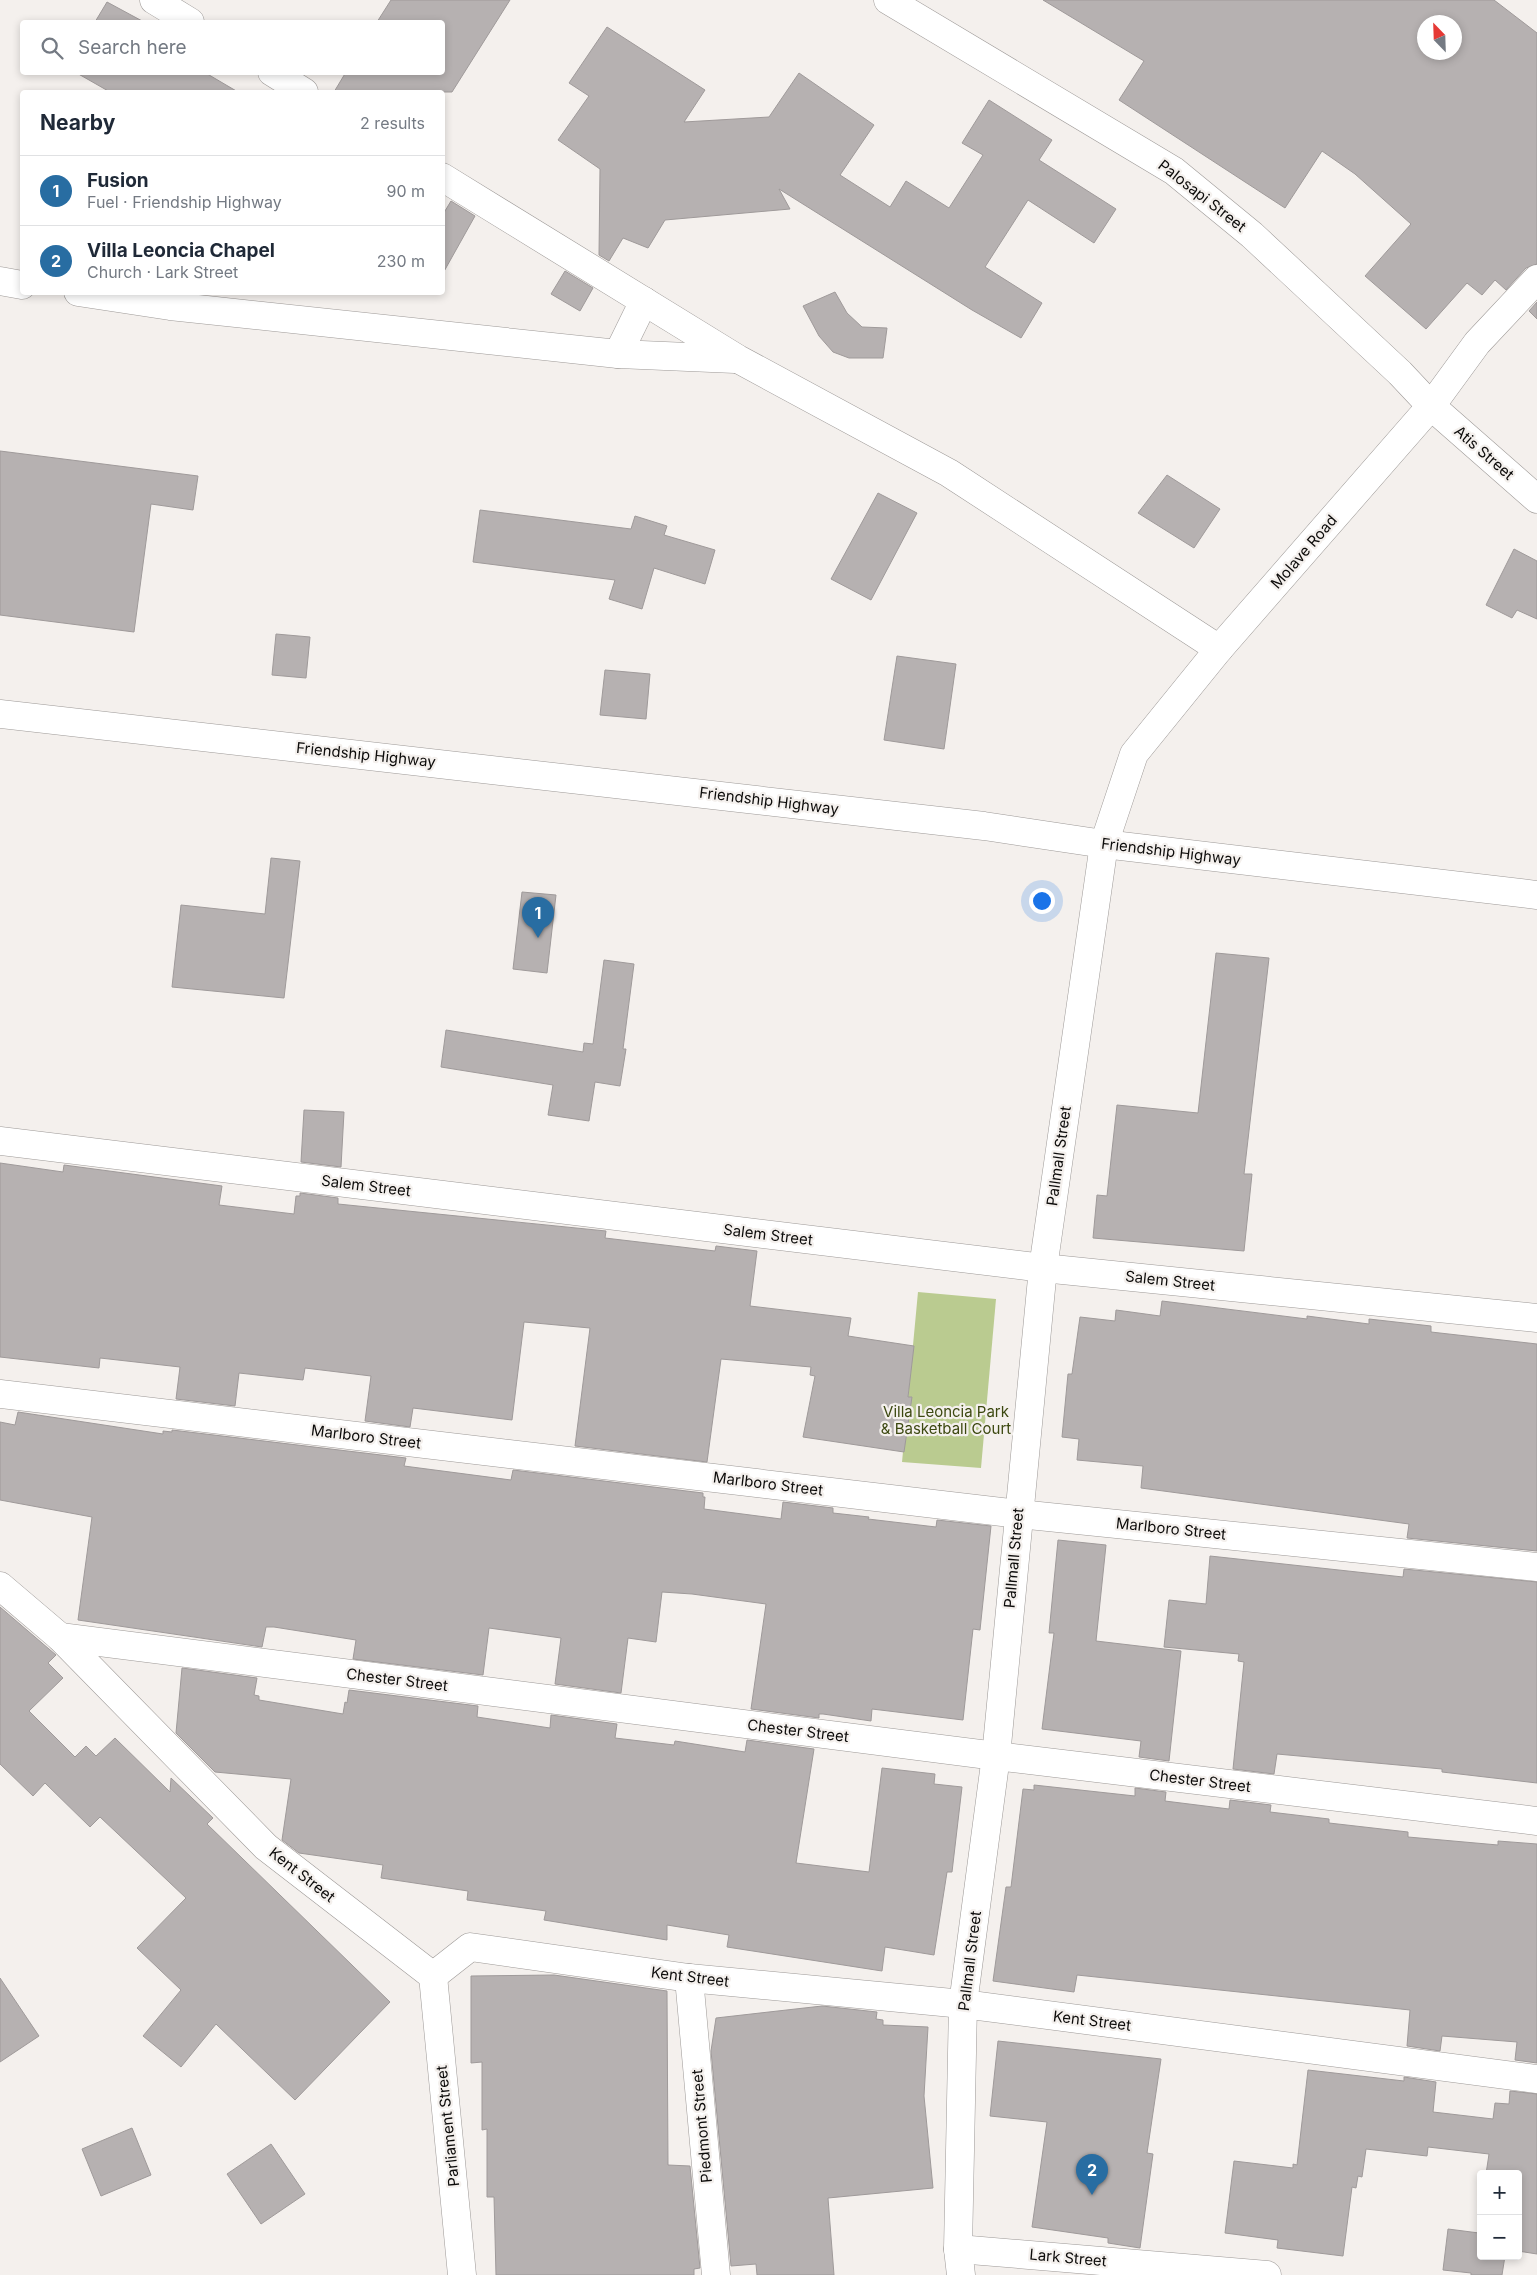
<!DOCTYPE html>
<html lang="en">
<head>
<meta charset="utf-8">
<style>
	:root { --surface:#fff; --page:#f2f2f3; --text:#1f2937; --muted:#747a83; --line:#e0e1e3; --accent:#286da2 }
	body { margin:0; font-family:Inter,sans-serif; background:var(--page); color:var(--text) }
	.controls { position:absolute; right:15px; bottom:15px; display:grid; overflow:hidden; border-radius:5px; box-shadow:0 2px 8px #0003 }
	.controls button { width:45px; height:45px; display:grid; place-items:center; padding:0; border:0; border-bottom:1px solid var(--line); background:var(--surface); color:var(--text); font:25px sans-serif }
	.compass { position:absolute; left:1417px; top:15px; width:45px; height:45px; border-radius:50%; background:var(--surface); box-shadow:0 2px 8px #0003; rotate:337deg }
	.you { position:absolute; left:1041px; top:900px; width:18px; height:18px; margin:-12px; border:4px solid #fff; border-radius:50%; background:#1a73e8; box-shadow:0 0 0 8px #1a73e833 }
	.badge { display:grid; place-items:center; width:32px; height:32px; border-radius:50%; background:var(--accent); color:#fff; font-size:16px; font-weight:700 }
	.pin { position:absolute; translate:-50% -41px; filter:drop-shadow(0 1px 2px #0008) }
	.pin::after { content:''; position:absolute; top:26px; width:18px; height:15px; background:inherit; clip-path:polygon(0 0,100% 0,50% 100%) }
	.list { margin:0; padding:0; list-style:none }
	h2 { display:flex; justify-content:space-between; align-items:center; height:65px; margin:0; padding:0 20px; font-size:21px }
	h2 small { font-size:16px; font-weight:400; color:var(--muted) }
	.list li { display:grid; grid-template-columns:32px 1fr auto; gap:15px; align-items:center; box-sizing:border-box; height:70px; padding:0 20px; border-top:1px solid var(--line) }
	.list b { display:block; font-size:19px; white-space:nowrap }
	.list p { margin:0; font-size:16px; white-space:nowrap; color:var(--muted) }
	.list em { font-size:16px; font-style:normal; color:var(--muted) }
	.icon { flex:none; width:28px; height:28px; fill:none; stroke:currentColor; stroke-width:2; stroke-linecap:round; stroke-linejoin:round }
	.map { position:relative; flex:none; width:1537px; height:2275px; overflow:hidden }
	.search { position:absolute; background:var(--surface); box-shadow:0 2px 8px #0003; left:20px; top:20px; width:425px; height:55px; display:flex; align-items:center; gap:12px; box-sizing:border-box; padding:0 18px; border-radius:5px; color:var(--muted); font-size:19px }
	.panel { position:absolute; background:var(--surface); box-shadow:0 2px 8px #0003; left:20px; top:90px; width:425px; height:205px; border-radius:5px }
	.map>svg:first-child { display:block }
</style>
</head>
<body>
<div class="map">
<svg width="1537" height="2275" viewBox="0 0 1537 2275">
	<rect width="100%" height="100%" fill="#f4f0ed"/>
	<polygon fill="#bacb90" points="918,1292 996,1299 981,1468 902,1462"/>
	<g fill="#b6b1b1" stroke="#9f9a9a" fill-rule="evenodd">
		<polygon points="391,0 510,0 452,92 334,92 346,72 442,72 442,22 377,22"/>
		<path d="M1043,0H1494L1537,33V264L1526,268L1506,290L1495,280L1482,295L1467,283L1426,329L1365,276L1411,224L1355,174L1322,151L1285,208L1119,100L1144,61ZM1424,22H1454V52H1424Z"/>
		<polygon points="107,2 144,22 95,22"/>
		<polygon points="607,27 705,90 684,122 769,117 799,73 874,125 840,175 890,207 906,181 949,208 983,155 962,143 989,100 1052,140 1039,160 1116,209 1094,243 1028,200 985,267 1042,303 1021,338 972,310 779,189 790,209 665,220 648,248 623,238 609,261 599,255 600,169 558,140 589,96 569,83"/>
		<polygon points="75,72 204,72 238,92 110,92"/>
		<polygon points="451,201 475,216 442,275 442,216"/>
		<polygon points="565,271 593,288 580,311 551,294"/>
		<polygon points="835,292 847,313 862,327 887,328 883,358 849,358 833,352 819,336 803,306"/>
		<polygon points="1537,302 1537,319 1529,311"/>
		<polygon points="0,451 198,476 193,510 151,504 134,632 0,615"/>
		<polygon points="1167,475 1220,509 1194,548 1138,513"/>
		<polygon points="878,493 917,513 871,600 831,579"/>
		<polygon points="480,510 631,529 635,516 667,526 664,535 715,550 705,584 654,568 642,609 609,599 615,580 473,562"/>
		<polygon points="1514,549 1537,561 1537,619 1517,610 1512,618 1486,605"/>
		<polygon points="276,634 310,637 306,678 272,675"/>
		<polygon points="897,656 956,664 944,749 884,740"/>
		<polygon points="605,670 650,674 646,719 600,715"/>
		<polygon points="271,858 300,861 284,998 172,987 181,905 265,914"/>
		<polygon points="522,892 556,895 547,973 513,969"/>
		<polygon points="1216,953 1269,958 1244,1174 1252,1174 1244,1251 1093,1238 1097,1195 1107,1196 1117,1105 1198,1113"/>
		<polygon points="604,960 634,964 623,1049 626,1049 620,1086 595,1082 589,1121 548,1115 553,1085 441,1067 446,1030 583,1052 584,1043 593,1044"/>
		<polygon points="304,1110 344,1112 341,1167 301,1162"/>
		<polygon points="0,1163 63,1172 64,1165 222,1186 219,1205 294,1214 296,1196 300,1196 300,1193 338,1198 338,1204 606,1231 605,1238 715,1251 716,1246 757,1251 750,1306 851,1318 848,1336 914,1346 908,1397 912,1397 904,1452 803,1437 815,1376 810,1375 811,1367 721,1359 707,1462 575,1446 590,1328 524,1322 512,1420 413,1408 410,1427 365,1421 371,1376 305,1368 303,1380 239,1373 235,1406 176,1399 180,1367 100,1358 99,1368 0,1357"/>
		<polygon points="1162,1301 1307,1319 1307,1316 1369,1324 1369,1319 1431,1326 1431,1332 1537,1344 1537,1551 1407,1538 1409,1524 1141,1488 1143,1466 1077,1460 1079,1439 1062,1437 1068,1374 1072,1374 1080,1317 1115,1321 1116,1310 1160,1316"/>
		<polygon points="18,1412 163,1434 163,1431 172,1432 172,1430 406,1458 404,1466 511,1480 513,1470 703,1493 703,1497 705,1497 704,1509 781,1519 783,1502 833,1508 833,1513 869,1517 868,1519 936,1527 937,1520 991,1526 980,1630 973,1629 963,1720 872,1709 871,1721 823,1714 819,1714 819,1718 751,1709 766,1604 692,1594 662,1592 656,1642 628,1638 621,1693 555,1684 561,1638 489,1628 483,1675 353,1659 356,1640 274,1627 266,1627 262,1647 78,1620 92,1517 0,1500 0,1422 15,1425"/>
		<polygon points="1058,1540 1106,1545 1096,1641 1181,1651 1169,1761 1139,1757 1141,1741 1042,1729 1054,1633 1049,1633"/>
		<polygon points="1210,1556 1403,1577 1404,1569 1537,1582 1537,1783 1442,1772 1442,1769 1277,1754 1274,1774 1233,1769 1244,1662 1238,1661 1239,1654 1164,1647 1169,1600 1206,1604"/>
		<polygon points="0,1607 56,1655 48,1663 63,1678 29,1711 75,1757 86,1746 96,1756 115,1738 170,1792 171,1778 213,1818 207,1824 390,2002 295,2100 216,2024 181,2067 143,2036 181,1990 137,1948 186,1898 100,1817 90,1827 45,1783 33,1796 0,1764"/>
		<polygon points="182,1668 257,1678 254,1695 259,1696 259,1700 343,1714 345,1702 347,1703 349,1690 478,1706 477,1717 550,1728 551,1715 617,1724 615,1738 674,1745 675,1741 745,1752 747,1740 814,1749 796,1863 869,1872 882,1768 935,1774 934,1784 962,1787 952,1872 947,1872 934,1955 885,1947 882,1971 727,1947 729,1935 667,1925 667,1940 544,1920 546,1911 467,1900 468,1891 381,1878 383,1865 299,1853 282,1840 291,1779 215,1772 176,1733"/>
		<polygon points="1034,1785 1135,1796 1135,1788 1166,1792 1165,1801 1229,1809 1230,1800 1271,1805 1270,1812 1329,1819 1329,1823 1408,1832 1408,1837 1498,1845 1498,1841 1537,1844 1537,2063 1515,2060 1517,2042 1442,2036 1440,2051 1407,2046 1410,2010 1077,1975 1074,1992 993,1981 1006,1887 1011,1887 1023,1789 1034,1790"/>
		<polygon points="554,1975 667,1991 668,2165 690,2166 700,2268 694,2269 694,2275 496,2275 494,2197 487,2197 487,2129 482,2130 482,2062 471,2063 471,1976"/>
		<polygon points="0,1978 39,2036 0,2062"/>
		<polygon points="822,2006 877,2012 876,2019 883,2020 883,2025 928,2027 924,2096 933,2188 828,2198 834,2275 757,2275 756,2264 731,2266 711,2051 716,2018"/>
		<polygon points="998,2041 1161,2059 1147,2153 1153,2154 1140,2248 1108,2243 1108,2238 1032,2227 1047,2122 990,2116"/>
		<polygon points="1308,2070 1404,2081 1404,2077 1436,2082 1433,2112 1493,2119 1495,2103 1509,2104 1510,2091 1537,2094 1537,2254 1518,2251 1518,2174 1486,2174 1489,2154 1428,2147 1427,2156 1366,2149 1362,2177 1358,2176 1356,2188 1352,2187 1343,2256 1277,2248 1278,2240 1225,2233 1234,2161 1293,2168 1293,2164 1297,2165"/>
		<polygon points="132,2128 151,2175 101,2196 82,2149"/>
		<polygon points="271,2144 305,2194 261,2224 227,2174"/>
		<polygon points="1481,2216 1481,2256 1505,2256 1502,2275 1471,2275 1471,2273 1443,2270 1448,2229 1479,2233"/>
	</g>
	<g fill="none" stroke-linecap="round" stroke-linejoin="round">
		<defs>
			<g id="minor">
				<polyline points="154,0 190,22"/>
				<polyline points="888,0 1174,171 1252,235 1400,373 1431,406 1537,499"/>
				<polyline points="272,72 304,92"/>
				<polyline points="442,177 738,359 949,473 1219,649"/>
				<polyline points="0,281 22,285"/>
				<polyline points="78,292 170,306 618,354 735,359"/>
				<polyline points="618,354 644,301"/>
				<polyline points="0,1141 1043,1268 1537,1318"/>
				<polyline points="0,1394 1019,1514 1537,1567"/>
				<polyline points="0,1586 60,1637 266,1847 433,1976"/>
				<polyline points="60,1637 996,1756 1537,1821"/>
				<polyline points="433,1976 470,1947 689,1978 963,2004 1537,2079"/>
				<polyline points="433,1976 462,2275"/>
				<polyline points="689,1978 716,2275"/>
				<polyline points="958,2249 1267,2275"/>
				<polyline points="961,2275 958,2249 963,2004 996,1756 1043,1268 1104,844 1134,754 1219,649 1431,406 1477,343 1537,279"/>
			</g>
			<polyline id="primary" points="0,714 984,826 1104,844 1537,895"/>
		</defs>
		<use href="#minor" stroke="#9d9997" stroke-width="29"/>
		<use href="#primary" stroke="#9d9997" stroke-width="29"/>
		<use href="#minor" stroke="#fff" stroke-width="28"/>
		<use href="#primary" stroke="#fff" stroke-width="28"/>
	</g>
	<g text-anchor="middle" stroke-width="4.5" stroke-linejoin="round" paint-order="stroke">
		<g font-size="15" fill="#0c0b0a" stroke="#f4f0ed">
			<text transform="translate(1202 196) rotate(38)" y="5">Palosapi Street</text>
			<text transform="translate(1484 453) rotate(41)" y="5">Atis Street</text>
			<text transform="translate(1304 552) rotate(-49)" y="5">Molave Road</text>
			<text transform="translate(366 755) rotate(6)" y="5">Friendship Highway</text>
			<text transform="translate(769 801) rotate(7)" y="5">Friendship Highway</text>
			<text transform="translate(1171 852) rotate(7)" y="5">Friendship Highway</text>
			<text transform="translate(1059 1156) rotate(-82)" y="5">Pallmall Street</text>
			<text transform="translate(366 1186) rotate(7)" y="5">Salem Street</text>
			<text transform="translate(768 1235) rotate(7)" y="5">Salem Street</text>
			<text transform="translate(1170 1281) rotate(6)" y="5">Salem Street</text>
			<text transform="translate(366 1437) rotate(7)" y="5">Marlboro Street</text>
			<text transform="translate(768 1484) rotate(7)" y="5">Marlboro Street</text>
			<text transform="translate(1171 1529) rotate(6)" y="5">Marlboro Street</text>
			<text transform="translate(1014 1558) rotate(-85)" y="5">Pallmall Street</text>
			<text transform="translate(397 1680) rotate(7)" y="5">Chester Street</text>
			<text transform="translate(798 1731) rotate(7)" y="5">Chester Street</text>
			<text transform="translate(1200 1781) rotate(7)" y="5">Chester Street</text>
			<text transform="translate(302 1875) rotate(38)" y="5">Kent Street</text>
			<text transform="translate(970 1961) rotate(-83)" y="5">Pallmall Street</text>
			<text transform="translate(690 1977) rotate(7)" y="5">Kent Street</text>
			<text transform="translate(1092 2021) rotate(7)" y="5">Kent Street</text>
			<text transform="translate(448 2126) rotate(-96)" y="5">Parliament Street</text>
			<text transform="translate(702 2126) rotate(-95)" y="5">Piedmont Street</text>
			<text transform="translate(1068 2258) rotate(5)" y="5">Lark Street</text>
		</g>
		<g font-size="15" fill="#3c4810" stroke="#f4f0ed">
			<text x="946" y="1417">Villa Leoncia Park<tspan x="946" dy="17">&amp; Basketball Court</tspan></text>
		</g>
	</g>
</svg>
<div class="controls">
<button>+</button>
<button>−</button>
</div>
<svg class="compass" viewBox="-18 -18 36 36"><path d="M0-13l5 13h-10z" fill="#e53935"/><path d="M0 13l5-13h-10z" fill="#747a83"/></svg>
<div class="you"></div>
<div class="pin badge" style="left:538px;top:938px">1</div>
<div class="pin badge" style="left:1092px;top:2195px">2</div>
<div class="search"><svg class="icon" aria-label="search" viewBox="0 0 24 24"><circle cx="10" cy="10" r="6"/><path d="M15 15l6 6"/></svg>Search here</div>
<section class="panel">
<h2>Nearby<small>2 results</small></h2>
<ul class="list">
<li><span class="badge">1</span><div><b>Fusion</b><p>Fuel · Friendship Highway</p></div><em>90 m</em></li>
<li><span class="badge">2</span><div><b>Villa Leoncia Chapel</b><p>Church · Lark Street</p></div><em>230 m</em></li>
</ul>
</section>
</div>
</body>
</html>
